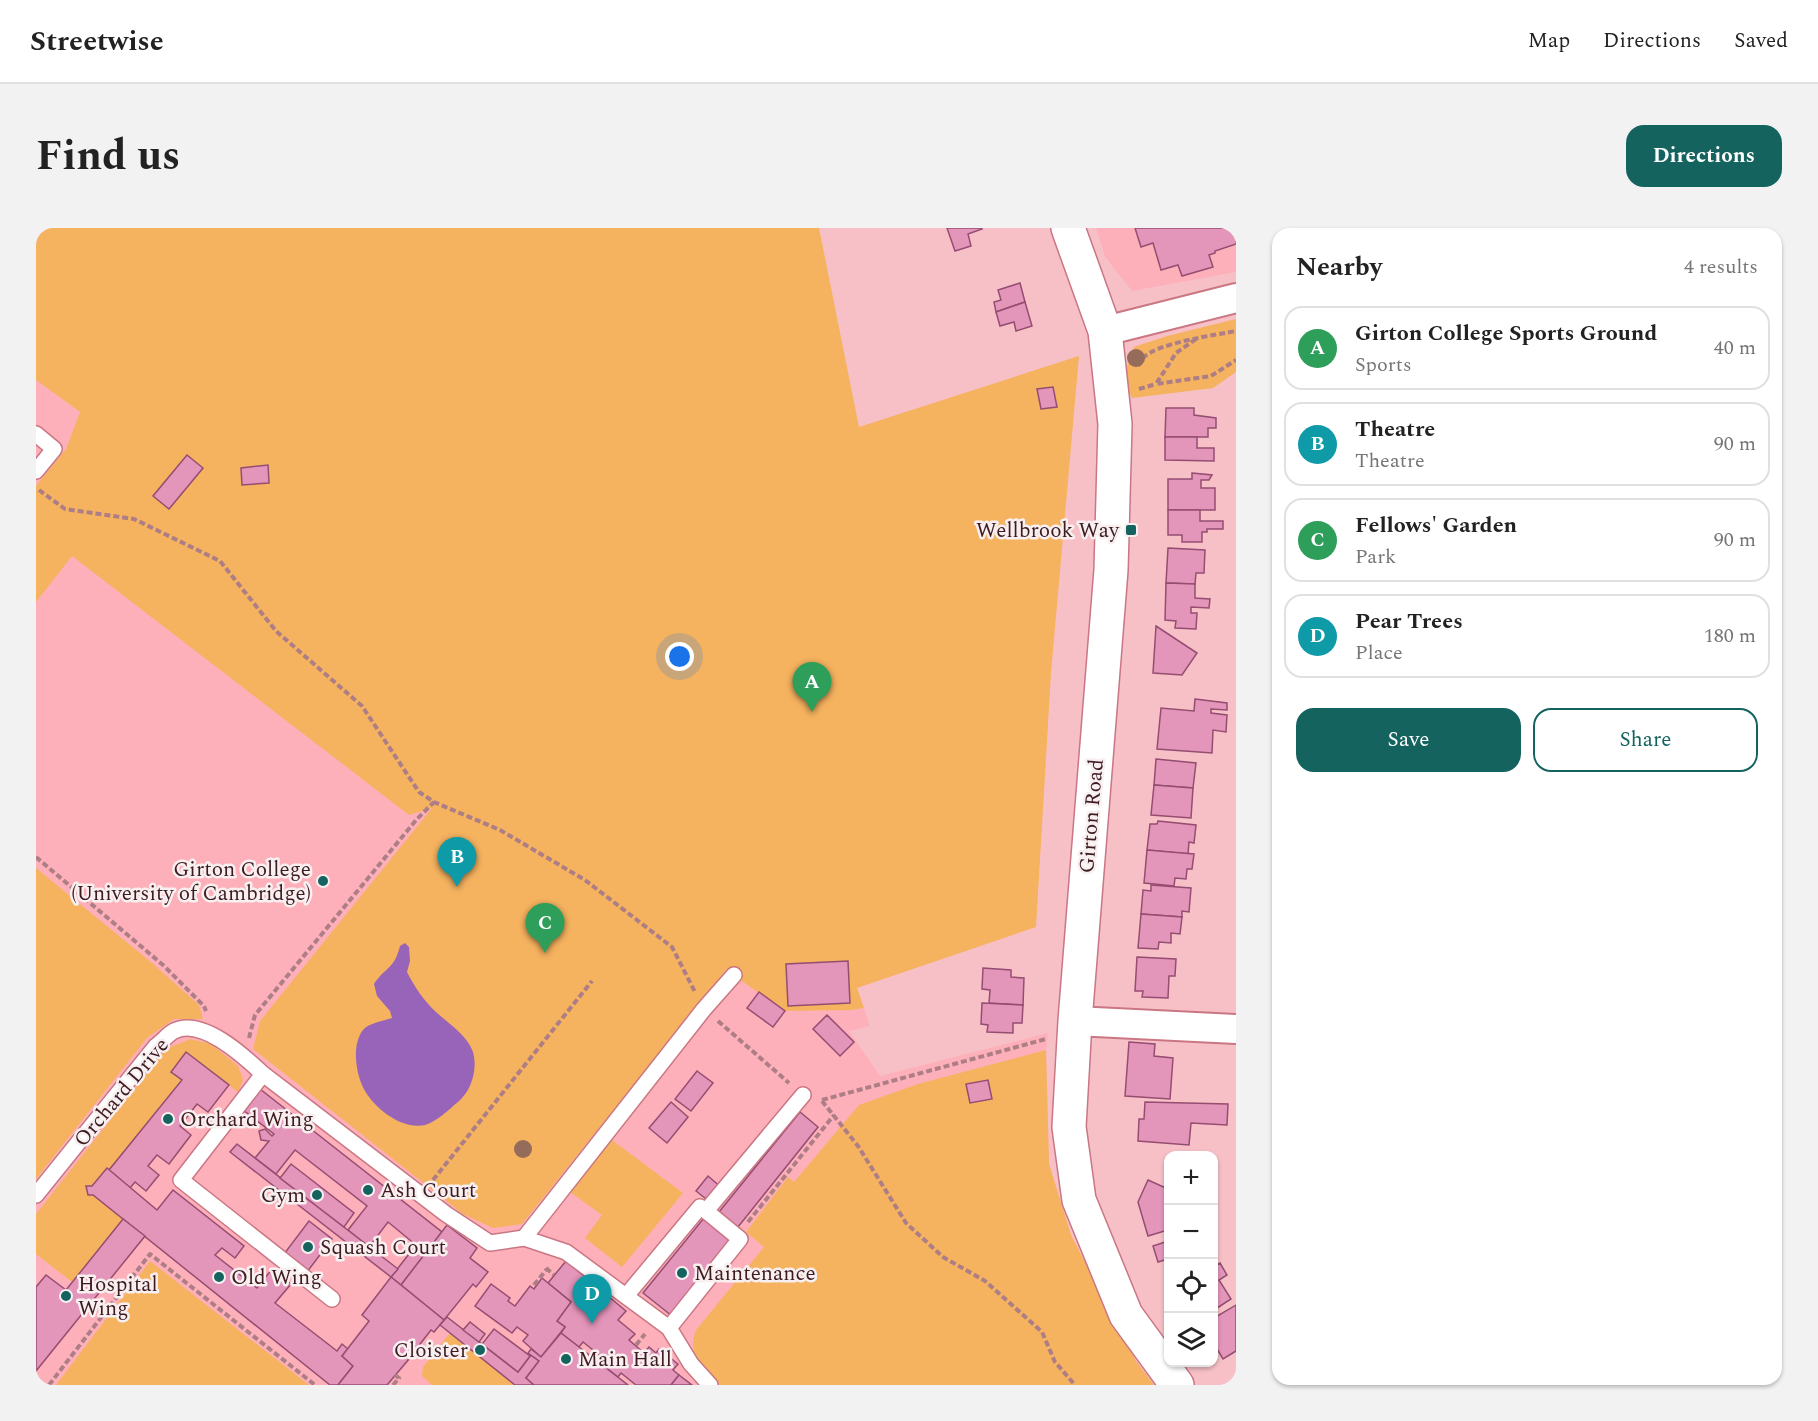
<!DOCTYPE html>
<html lang="en">
<head>
<meta charset="utf-8">
<style>
	:root { --surface:#fff; --page:#f2f2f2; --text:#222; --muted:#767676; --line:#e0e0e0; --accent:#14635f }
	body { margin:0; font-family:Spectral,serif; background:var(--page); color:var(--text) }
	.controls { position:absolute; right:18px; bottom:18px; display:grid; overflow:hidden; border-radius:12px; box-shadow:0 2px 4px #0004 }
	.controls button { width:54px; height:54px; display:grid; place-items:center; padding:0; border:0; border-bottom:2px solid var(--line); background:var(--surface); color:var(--text); font:30px sans-serif }
	.you { position:absolute; left:644px; top:429px; width:21px; height:21px; margin:-15px; border:4px solid #fff; border-radius:50%; background:#1a73e8; box-shadow:0 0 0 9px #1a73e833 }
	.badge { display:grid; place-items:center; width:39px; height:39px; border-radius:50%; background:var(--accent); color:#fff; font-size:20px; font-weight:700 }
	.pin { position:absolute; translate:-50% -50px; filter:drop-shadow(0 2px 3px #0008) }
	.pin::after { content:''; position:absolute; top:32px; width:21px; height:18px; background:inherit; clip-path:polygon(0 0,100% 0,50% 100%) }
	.list { margin:0; padding:0; list-style:none }
	h2 { display:flex; justify-content:space-between; align-items:center; height:78px; margin:0; padding:0 24px; font-size:26px }
	h2 small { font-size:20px; font-weight:400; color:var(--muted) }
	.list li { display:grid; grid-template-columns:39px 1fr auto; gap:18px; align-items:center; box-sizing:border-box; height:84px; margin:0 12px 12px; padding:0 12px; border:2px solid var(--line); border-radius:18px }
	.list b { display:block; font-size:22px; white-space:nowrap }
	.list p { margin:0; font-size:20px; white-space:nowrap; color:var(--muted) }
	.list em { font-size:20px; font-style:normal; color:var(--muted) }
	.actions { display:flex; gap:12px; padding:18px 24px }
	.actions a { flex:1; padding:14px 0; border:2px solid var(--accent); border-radius:18px; text-align:center; font-size:21px; color:var(--accent) }
	.actions .main { background:var(--accent); color:#fff }
	.icon { flex:none; width:33px; height:33px; fill:none; stroke:currentColor; stroke-width:2; stroke-linecap:round; stroke-linejoin:round }
	.map { position:relative; flex:none; width:1200px; height:1157px; overflow:hidden; border-radius:18px }
	header { display:flex; align-items:center; gap:36px; box-sizing:border-box; height:84px; padding:0 30px; background:var(--surface); border-bottom:2px solid var(--line) }
	header strong { font-size:28px }
	nav { display:flex; gap:33px; margin-inline-start:auto; font-size:21px }
	.intro { display:flex; align-items:center; justify-content:space-between; box-sizing:border-box; height:144px; padding:0 36px }
	h1 { margin:0; font-size:42px }
	.button { padding:15px 27px; border-radius:18px; background:var(--accent); color:#fff; font-size:21px; font-weight:700 }
	main { display:flex; gap:36px; padding:0 36px }
	aside { flex:1; background:var(--surface); border-radius:18px; box-shadow:0 2px 4px #0004 }
	.map>svg:first-child { display:block }
</style>
</head>
<body>
<header>
<strong>Streetwise</strong>
<nav><a>Map</a><a>Directions</a><a>Saved</a></nav>
</header>
<div class="intro"><h1>Find us</h1><a class="button">Directions</a></div>
<main>
<div class="map">
<svg width="1200" height="1157" viewBox="0 0 1200 1157">
	<rect width="100%" height="100%" fill="#f7c0c7"/>
	<g fill="#feb0ba">
		<polygon points="1060,0 1200,0 1200,44 1096,63 1069,29"/>
		<polygon points="0,152 44,184 30,222 690,742 749,783 816,782 828,780 834,798 813,803 844,848 1012,805 1010,822 1013,936 1035,1007 1100,1133 1118,1157 0,1157"/>
	</g>
	<g fill="#f5b25f">
		<polygon points="0,0 783,0 823,199 1043,128 1015,445 1000,699 821,760 828,780 816,782 749,783 690,742 486,996 457,1000 427,986 217,821 224,793 396,580 373,587 36,328 0,374 0,258 30,221 44,184 0,152"/>
		<polygon points="1200,91 1200,144 1177,160 1096,170 1087,150 1098,119 1131,108"/>
		<polygon points="0,640 116,735 163,777 167,791 138,791 111,810 0,951"/>
		<polygon points="154,811 175,816 202,838 207,852 202,864 150,824 135,843 146,852 73,942 71,940 56,958 50,959 52,967 57,967 87,991 36,1054 0,1026 0,986 130,821"/>
		<path d="M1010,822L1013,936L1035,1007L1100,1133L1118,1157H683C667,1139 650,1128 660,1102L728,1019L710,1004L752,949L758,954L823,877L882,856Z"/>
		<polygon points="576,912 647,965 586,1039 549,1010 566,987 534,964"/>
		<polygon points="114,1033 273,1157 20,1157"/>
		<polygon points="414,1105 479,1157 396,1157 386,1148 387,1139"/>
	</g>
	<path fill="#9764ba" d="M369,715L373,719L374,733L371,744C378,758 388,773 400,784C413,796 431,807 437,824C442,842 435,863 422,874C412,882 402,893 389,897C367,902 340,882 329,863C320,848 315,817 327,802C333,795 347,793 356,790L354,783L341,768L338,756C350,738 358,742 364,718Z"/>
	<g fill="#e495ba" stroke="#954d71" stroke-width="1.5">
		<polygon points="911,0 945,0 946,1 932,6 935,18 919,23"/>
		<polygon points="1099,0 1200,0 1200,16 1179,23 1179,25 1173,27 1177,39 1146,48 1142,37 1125,42 1117,15 1105,19"/>
		<polygon points="984,55 989,74 960,84 958,74 965,72 962,62"/>
		<polygon points="989,74 996,98 980,103 978,94 964,98 960,84"/>
		<polygon points="1017,159 1021,179 1005,181 1001,161"/>
		<polygon points="1130,180 1158,180 1158,187 1180,190 1180,200 1172,200 1172,209 1129,209"/>
		<polygon points="1129,209 1161,209 1161,220 1178,220 1178,233 1129,232"/>
		<polygon points="151,227 167,240 133,281 117,268"/>
		<polygon points="232,237 233,255 206,257 205,240"/>
		<polygon points="1156,245 1176,247 1173,252 1165,252 1165,260 1179,260 1179,282 1132,282 1132,251 1156,251"/>
		<polygon points="1132,282 1164,282 1164,293 1187,293 1187,301 1171,301 1171,304 1166,304 1166,314 1146,314 1146,307 1132,307"/>
		<polygon points="1132,320 1169,322 1168,345 1160,345 1159,356 1130,355"/>
		<polygon points="1130,355 1159,356 1159,370 1174,371 1173,380 1155,379 1155,385 1161,385 1160,401 1139,400 1140,393 1129,392"/>
		<polygon points="1120,398 1161,425 1146,447 1117,445"/>
		<polygon points="1159,471 1191,475 1191,482 1175,481 1175,485 1191,487 1190,504 1177,502 1176,525 1121,521 1125,480 1158,483"/>
		<polygon points="1120,531 1160,535 1157,560 1118,557"/>
		<polygon points="1118,557 1157,560 1155,590 1115,587"/>
		<polygon points="1122,593 1160,597 1158,615 1153,614 1152,626 1111,622 1114,596 1121,596"/>
		<polygon points="1111,622 1158,626 1156,641 1151,641 1150,651 1139,650 1138,658 1108,655"/>
		<polygon points="1115,657 1155,660 1153,684 1146,683 1146,689 1105,686 1107,662 1115,663"/>
		<polygon points="1105,686 1146,689 1144,706 1135,705 1135,715 1123,714 1122,721 1102,720"/>
		<polygon points="1101,729 1140,731 1139,748 1133,748 1132,770 1106,769 1107,763 1099,763"/>
		<polygon points="812,733 814,775 752,778 750,736"/>
		<polygon points="947,740 975,742 975,749 988,750 987,777 953,775 954,762 946,761"/>
		<polygon points="723,764 749,783 737,799 711,780"/>
		<polygon points="946,775 987,777 986,795 977,795 977,805 951,804 952,797 945,796"/>
		<polygon points="791,787 818,814 804,828 777,801"/>
		<polygon points="1093,814 1119,816 1118,828 1137,830 1134,871 1089,868"/>
		<polygon points="150,824 193,857 172,884 161,876 144,898 155,907 133,936 121,927 112,938 123,947 110,963 99,954 94,960 73,942 146,852 135,844"/>
		<polygon points="661,843 677,855 655,883 639,871"/>
		<polygon points="952,852 956,871 934,875 930,856"/>
		<polygon points="224,861 406,1004 365,1057 355,1049 380,1017 352,994 333,1019 312,1002 331,978 259,922 240,946 219,930 233,913 225,912 223,903 229,901 236,908 238,906 207,882"/>
		<polygon points="635,874 652,889 631,915 613,900"/>
		<polygon points="1109,874 1192,876 1191,897 1155,895 1153,917 1102,913 1103,891 1108,891"/>
		<polygon points="764,884 782,899 702,999 683,984"/>
		<polygon points="201,916 362,1041 355,1049 194,924"/>
		<polygon points="255,936 318,985 308,999 244,950"/>
		<polygon points="71,940 121,982 137,962 208,1018 199,1030 186,1020 179,1027 221,1060 236,1041 255,1056 239,1075 301,1123 306,1116 312,1121 306,1128 317,1138 302,1157 294,1157 57,967 52,967 50,958 56,958"/>
		<polygon points="672,948 686,960 674,974 660,963"/>
		<polygon points="1112,952 1132,961 1130,974 1132,981 1132,1002 1112,1008 1102,974"/>
		<polygon points="668,990 695,1013 636,1088 607,1065"/>
		<polygon points="87,991 109,1008 0,1143 0,1059 10,1047 30,1062"/>
		<polygon points="273,993 296,1011 271,1044 248,1026"/>
		<polygon points="411,997 441,1020 434,1030 452,1044 440,1059 437,1056 408,1092 365,1057"/>
		<polygon points="1132,1013 1132,1031 1122,1034 1117,1018"/>
		<polygon points="530,1033 590,1083 582,1092 599,1106 593,1112 608,1125 613,1119 620,1125 623,1121 642,1136 637,1142 643,1147 635,1157 600,1157 585,1145 582,1149 564,1135 568,1131 547,1114 543,1119 525,1105 529,1099 521,1093 535,1074 512,1055"/>
		<polygon points="1184,1035 1191,1047 1183,1052 1195,1071 1178,1082 1178,1038"/>
		<polygon points="355,1049 408,1092 398,1104 395,1102 381,1120 378,1117 369,1128 373,1131 351,1157 302,1157 317,1138 306,1128 333,1093 326,1087"/>
		<polygon points="506,1050 535,1074 521,1093 529,1099 505,1129 487,1113 492,1107 481,1099 476,1105 439,1078 455,1056 474,1070 472,1073 479,1078 494,1058 498,1061"/>
		<polygon points="1200,1077 1200,1123 1187,1131 1178,1116 1178,1090"/>
		<polygon points="411,1089 482,1144 495,1127 503,1133 490,1150 498,1157 479,1157 404,1097"/>
		<polygon points="434,1094 449,1106 443,1114 427,1102"/>
		<polygon points="458,1101 494,1128 482,1144 446,1116"/>
		<polygon points="525,1105 543,1119 592,1157 498,1157 490,1150 503,1133 492,1125 495,1121 505,1129"/>
		<polygon points="643,1147 656,1157 635,1157"/>
	</g>
	<g fill="none" stroke-linecap="round" stroke-linejoin="round">
		<defs>
			<g id="service">
				<polyline points="0,206 18,221 0,243"/>
				<polyline points="227,846 145,952 296,1071"/>
				<path d="M0,967L120,818C126,814 132,806 138,803C166,789 208,828 227,846L410,986L454,1015L488,1010L530,1024L633,1100L655,1136L674,1157"/>
				<polyline points="488,1010 668,781 698,747"/>
				<polyline points="590,1068 664,979 670,983"/>
				<polyline points="633,1100 704,1011 670,983 767,867"/>
			</g>
			<g id="minor">
				<polyline points="1069,103 1200,70"/>
				<polyline points="1039,793 1200,801"/>
			</g>
			<polyline id="tertiary" points="1032,0 1069,103 1079,196 1075,342 1039,793 1033,899 1043,972 1090,1087 1141,1157"/>
		</defs>
		<use href="#service" stroke="#ca7683" stroke-width="18"/>
		<use href="#minor" stroke="#ca7683" stroke-width="32"/>
		<use href="#tertiary" stroke="#ca7683" stroke-width="36"/>
		<g stroke="#ad7e85" stroke-width="4" stroke-dasharray="6 3" stroke-linecap="butt">
			<polyline points="1160,111 1140,125 1120,156 1175,148 1200,132"/>
			<path d="M1102,138C1104,135 1105,132 1107,130C1121,115 1179,107 1200,103"/>
			<polyline points="1103,161 1120,156"/>
			<polyline points="3,262 29,281 98,291 184,333 240,403 326,478 383,564 398,574 464,602 549,652 636,719 659,764"/>
			<polyline points="0,629 127,737 168,778 170,783"/>
			<polyline points="682,793 753,855"/>
			<polyline points="213,810 219,787 381,591 398,574"/>
			<polyline points="786,872 1010,811"/>
			<polyline points="786,873 822,918 870,995 907,1029 949,1053 1006,1104 1019,1134 1039,1157"/>
			<polyline points="397,952 556,753"/>
			<polyline points="712,994 798,887"/>
			<polyline points="510,1040 518,1047"/>
			<polyline points="498,1057 511,1041"/>
			<polyline points="600,1117 609,1106"/>
			<polyline points="0,1155 2,1153"/>
			<polyline points="13,1157 114,1026 279,1157"/>
			<polyline points="357,1157 363,1150 359,1147"/>
		</g>
		<use href="#service" stroke="#fff" stroke-width="15"/>
		<use href="#minor" stroke="#fff" stroke-width="28"/>
		<use href="#tertiary" stroke="#fff" stroke-width="33"/>
	</g>
	<g fill="#956c5a">
		<circle cx="1100" cy="130" r="9"/>
		<circle cx="487" cy="921" r="9"/>
	</g>
	<g fill="#14635f" stroke="#f8eff0" stroke-width="2">
		<rect x="1089" y="296" width="12" height="12" rx="3"/>
		<circle cx="287" cy="653" r="6"/>
		<circle cx="132" cy="891" r="6"/>
		<circle cx="332" cy="962" r="6"/>
		<circle cx="281" cy="967" r="6"/>
		<circle cx="272" cy="1019" r="6"/>
		<circle cx="646" cy="1045" r="6"/>
		<circle cx="183" cy="1049" r="6"/>
		<circle cx="30" cy="1068" r="6"/>
		<circle cx="444" cy="1122" r="6"/>
		<circle cx="530" cy="1131" r="6"/>
	</g>
	<g text-anchor="middle" stroke-width="5" stroke-linejoin="round" paint-order="stroke">
		<g font-size="21" fill="#3d1b21" stroke="#f8eff0" text-anchor="start">
			<text x="1083" y="309" text-anchor="end">Wellbrook Way</text>
			<text x="275" y="648" text-anchor="end">Girton College<tspan x="275" dy="24">(University of Cambridge)</tspan></text>
			<text x="144" y="898">Orchard Wing</text>
			<text x="344" y="969">Ash Court</text>
			<text x="269" y="974" text-anchor="end">Gym</text>
			<text x="284" y="1026">Squash Court</text>
			<text x="658" y="1052">Maintenance</text>
			<text x="195" y="1056">Old Wing</text>
			<text x="42" y="1063">Hospital<tspan x="42" dy="24">Wing</tspan></text>
			<text x="432" y="1129" text-anchor="end">Cloister</text>
			<text x="542" y="1138">Main Hall</text>
		</g>
		<g font-size="21" fill="#3d1b21" stroke="#f8eff0">
			<text transform="translate(1055 588) rotate(-85)" y="7">Girton Road</text>
			<text transform="translate(85 864) rotate(-50)" y="7">Orchard Drive</text>
		</g>
	</g>
</svg>
<div class="controls">
<button>+</button>
<button>−</button>
<button><svg class="icon" aria-label="locate" viewBox="0 0 24 24"><circle cx="12" cy="12" r="6"/><path d="M12 2v4M12 18v4M2 12h4M18 12h4"/></svg></button>
<button><svg class="icon" aria-label="layers" viewBox="0 0 24 24"><path d="M12 4l9 5-9 5-9-5zM3 14l9 5 9-5"/></svg></button>
</div>
<div class="you"></div>
<div class="pin badge" style="left:776px;top:484px;background:#2e9e5b">A</div>
<div class="pin badge" style="left:421px;top:659px;background:#0f9aa8">B</div>
<div class="pin badge" style="left:509px;top:725px;background:#2e9e5b">C</div>
<div class="pin badge" style="left:556px;top:1096px;background:#0f9aa8">D</div>
</div>
<aside>
<h2>Nearby<small>4 results</small></h2>
<ul class="list">
<li><span class="badge" style="background:#2e9e5b">A</span><div><b>Girton College Sports Ground</b><p>Sports</p></div><em>40 m</em></li>
<li><span class="badge" style="background:#0f9aa8">B</span><div><b>Theatre</b><p>Theatre</p></div><em>90 m</em></li>
<li><span class="badge" style="background:#2e9e5b">C</span><div><b>Fellows' Garden</b><p>Park</p></div><em>90 m</em></li>
<li><span class="badge" style="background:#0f9aa8">D</span><div><b>Pear Trees</b><p>Place</p></div><em>180 m</em></li>
</ul>
<div class="actions"><a class="main">Save</a><a>Share</a></div>
</aside>
</main>
</body>
</html>
